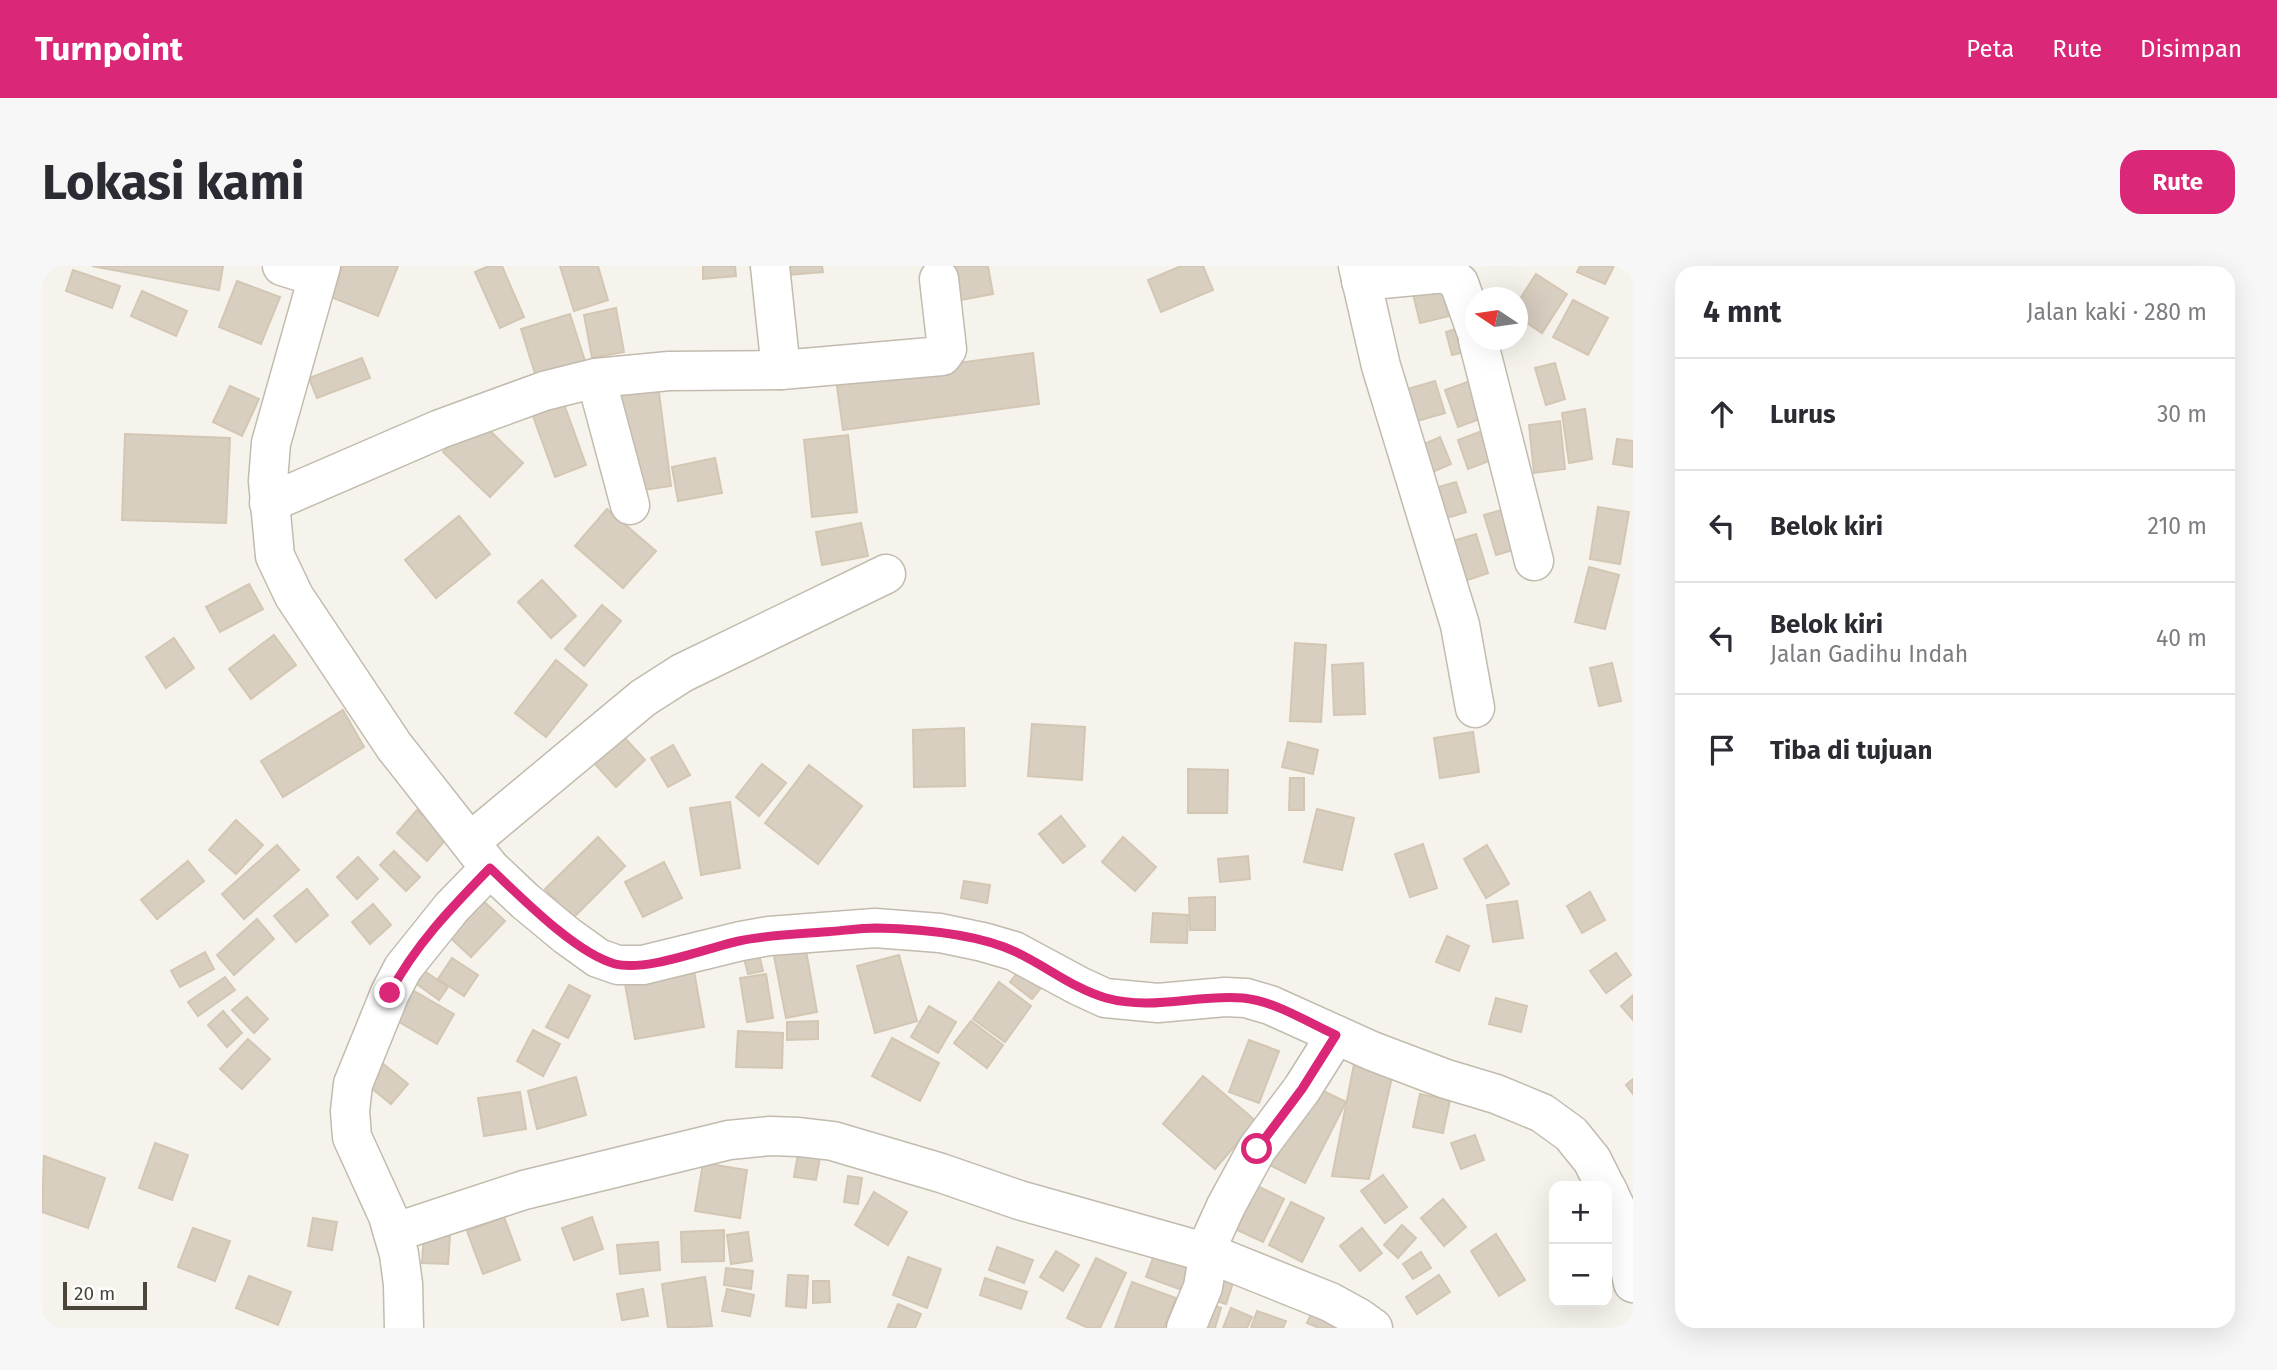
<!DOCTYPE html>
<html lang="id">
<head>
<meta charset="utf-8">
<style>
	:root { --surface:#fff; --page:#f7f7f7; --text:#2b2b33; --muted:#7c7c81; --line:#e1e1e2; --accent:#db2777 }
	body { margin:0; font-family:"Fira Sans",sans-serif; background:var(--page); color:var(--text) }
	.controls { position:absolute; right:21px; bottom:21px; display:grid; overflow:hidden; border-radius:14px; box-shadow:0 7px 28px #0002 }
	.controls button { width:63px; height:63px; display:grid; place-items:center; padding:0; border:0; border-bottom:2px solid var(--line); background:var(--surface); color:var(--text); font:35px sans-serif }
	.compass { position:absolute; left:1423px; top:21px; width:63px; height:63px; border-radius:50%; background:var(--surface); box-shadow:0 7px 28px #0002; rotate:283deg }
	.scale { position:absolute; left:21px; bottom:18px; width:84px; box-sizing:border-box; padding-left:7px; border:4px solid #4b4439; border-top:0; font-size:19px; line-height:24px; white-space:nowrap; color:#4b4439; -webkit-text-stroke:5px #fff; paint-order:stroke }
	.stop { position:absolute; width:21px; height:21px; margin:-16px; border:5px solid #db2777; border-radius:50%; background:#fff }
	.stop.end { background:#db2777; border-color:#fff; box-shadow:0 2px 7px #0008 }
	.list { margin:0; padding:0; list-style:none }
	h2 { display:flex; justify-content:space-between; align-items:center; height:91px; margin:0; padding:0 28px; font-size:30px }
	h2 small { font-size:23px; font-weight:400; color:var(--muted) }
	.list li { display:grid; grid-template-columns:46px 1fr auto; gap:21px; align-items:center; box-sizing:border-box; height:112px; padding:0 28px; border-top:2px solid var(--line) }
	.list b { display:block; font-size:26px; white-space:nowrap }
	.list p { margin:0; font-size:23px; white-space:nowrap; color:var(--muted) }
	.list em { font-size:23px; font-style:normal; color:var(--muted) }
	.icon { flex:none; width:38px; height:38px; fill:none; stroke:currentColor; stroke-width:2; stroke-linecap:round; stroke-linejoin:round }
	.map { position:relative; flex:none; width:1591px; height:1062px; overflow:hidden; border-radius:21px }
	header { display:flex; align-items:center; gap:42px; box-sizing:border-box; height:98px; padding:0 35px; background:var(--accent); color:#fff }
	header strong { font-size:33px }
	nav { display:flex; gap:38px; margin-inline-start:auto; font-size:24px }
	.intro { display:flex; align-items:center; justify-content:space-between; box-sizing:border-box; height:168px; padding:0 42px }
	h1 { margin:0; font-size:49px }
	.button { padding:18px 32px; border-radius:21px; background:var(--accent); color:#fff; font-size:24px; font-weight:700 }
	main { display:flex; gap:42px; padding:0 42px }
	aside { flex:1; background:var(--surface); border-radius:21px; box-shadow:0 7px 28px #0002 }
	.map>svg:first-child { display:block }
</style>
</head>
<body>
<header>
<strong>Turnpoint</strong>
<nav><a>Peta</a><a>Rute</a><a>Disimpan</a></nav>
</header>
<div class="intro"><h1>Lokasi kami</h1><a class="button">Rute</a></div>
<main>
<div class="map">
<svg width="1591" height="1062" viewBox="0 0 1591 1062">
	<rect width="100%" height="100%" fill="#f6f3ec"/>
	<g fill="#d8cfc1" stroke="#d3c7b4" stroke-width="2">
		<polygon points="50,0 181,0 177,24"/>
		<polygon points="301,0 356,0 336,50 289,31"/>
		<polygon points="447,0 460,0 482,51 458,62 433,6"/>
		<polygon points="518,0 556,0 566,34 532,45"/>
		<polygon points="661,0 693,0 694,10 661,13"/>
		<polygon points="732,0 780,0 781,6 733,10"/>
		<polygon points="902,0 946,0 951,28 908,36"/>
		<polygon points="1139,0 1161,0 1171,24 1119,46 1106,14"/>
		<polygon points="1538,0 1572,0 1563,18 1535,6"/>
		<polygon points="31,4 78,20 70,42 24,25"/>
		<polygon points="1494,8 1525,28 1500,67 1476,51 1476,36"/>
		<polygon points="195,15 238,31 219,78 177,61"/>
		<polygon points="1399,21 1407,50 1378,57 1371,28"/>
		<polygon points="100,25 145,45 134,70 89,50"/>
		<polygon points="1531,34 1566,52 1546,89 1511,71"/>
		<polygon points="574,42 582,86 550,92 542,49"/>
		<polygon points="528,48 544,98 495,114 479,63"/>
		<polygon points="1424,60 1431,84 1410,89 1404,66"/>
		<polygon points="991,87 997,138 801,164 794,113"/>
		<polygon points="320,92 328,112 275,132 267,112"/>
		<polygon points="1513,97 1523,133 1504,139 1493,102"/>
		<polygon points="615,111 629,220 587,226 573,116"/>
		<polygon points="1439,111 1452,148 1416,161 1403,124"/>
		<polygon points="1393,115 1403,147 1361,159 1352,127"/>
		<polygon points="188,120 217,133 200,170 171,156"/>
		<polygon points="522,138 544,199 513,211 491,150"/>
		<polygon points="1543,143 1550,193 1527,197 1520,147"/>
		<polygon points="435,152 481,197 448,231 401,186"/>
		<polygon points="1518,155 1523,203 1492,207 1487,159"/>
		<polygon points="1453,160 1463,189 1426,203 1416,174"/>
		<polygon points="83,168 188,172 184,257 80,254"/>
		<polygon points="806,169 815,246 770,251 762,174"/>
		<polygon points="1398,171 1409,198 1377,212 1366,185"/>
		<polygon points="1575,173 1591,175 1591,201 1571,198"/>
		<polygon points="673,192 680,227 636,235 630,201"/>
		<polygon points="1414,216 1424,246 1389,257 1380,226"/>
		<polygon points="1474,240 1485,280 1454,289 1442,249"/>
		<polygon points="1556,241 1587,246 1578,298 1548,293"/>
		<polygon points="565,243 614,285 581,322 533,280"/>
		<polygon points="417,250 448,288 394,332 363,294"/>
		<polygon points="819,257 826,290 780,299 774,266"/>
		<polygon points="1434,268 1446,307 1411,319 1398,279"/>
		<polygon points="1547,301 1577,309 1563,363 1533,356"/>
		<polygon points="500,314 534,350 509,372 476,336"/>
		<polygon points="207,318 221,343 178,366 164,341"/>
		<polygon points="560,339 579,355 542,400 523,383"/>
		<polygon points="232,369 254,399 209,433 187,403"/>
		<polygon points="132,372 152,402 124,422 104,391"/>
		<polygon points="1253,377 1284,379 1279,456 1248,455"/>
		<polygon points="514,394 545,419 504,471 473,447"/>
		<polygon points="1321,397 1323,448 1292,449 1290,399"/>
		<polygon points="1570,397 1579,435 1557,440 1548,402"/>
		<polygon points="301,444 322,481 241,531 219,495"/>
		<polygon points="990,458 1043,461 1040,514 986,510"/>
		<polygon points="571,459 603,494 574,521 542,486"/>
		<polygon points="922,462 923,520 872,521 871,464"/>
		<polygon points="1431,466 1437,506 1398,512 1392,472"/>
		<polygon points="1246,476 1276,484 1271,508 1240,501"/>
		<polygon points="631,479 648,509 626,521 609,492"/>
		<polygon points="720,498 744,517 717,550 694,531"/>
		<polygon points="767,499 820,540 776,598 723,557"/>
		<polygon points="1146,503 1186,504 1185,547 1146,547"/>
		<polygon points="1248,512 1262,512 1262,544 1247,544"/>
		<polygon points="688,536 698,602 659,609 648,542"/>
		<polygon points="1275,543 1312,552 1300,604 1262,596"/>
		<polygon points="375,544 406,571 385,595 355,567"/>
		<polygon points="1019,550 1043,580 1021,597 997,568"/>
		<polygon points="194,554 221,579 194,608 167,584"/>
		<polygon points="556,571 583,600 531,652 503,623"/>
		<polygon points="1081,571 1114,601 1093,625 1060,596"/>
		<polygon points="1381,578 1395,622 1368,631 1353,588"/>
		<polygon points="235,579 257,604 202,653 180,628"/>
		<polygon points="1445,579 1467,618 1444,632 1422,593"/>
		<polygon points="352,585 378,611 364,625 338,599"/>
		<polygon points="1206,590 1208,613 1178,616 1176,593"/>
		<polygon points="316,591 336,613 315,633 295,611"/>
		<polygon points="146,595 162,615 115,653 99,634"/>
		<polygon points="622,596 640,632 601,651 583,616"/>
		<polygon points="922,615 948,619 945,637 919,632"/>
		<polygon points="265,623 286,649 254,676 232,650"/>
		<polygon points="1548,626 1563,654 1540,667 1525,640"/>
		<polygon points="435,629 463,655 429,691 402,666"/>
		<polygon points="1173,631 1173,664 1148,664 1147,632"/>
		<polygon points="1475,635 1481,672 1451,676 1445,639"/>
		<polygon points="331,638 349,659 328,678 310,656"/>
		<polygon points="1111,647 1146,649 1145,677 1109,676"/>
		<polygon points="215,653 232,673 192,709 175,689"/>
		<polygon points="1405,670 1427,680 1417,705 1394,696"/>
		<polygon points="714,676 721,705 706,708 699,680"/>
		<polygon points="763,679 775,746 744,752 731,685"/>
		<polygon points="163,686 172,703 138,721 129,705"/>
		<polygon points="1574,687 1589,709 1564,727 1548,705"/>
		<polygon points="857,689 875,755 833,767 815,700"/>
		<polygon points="410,692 436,709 422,730 396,713"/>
		<polygon points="369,696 406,721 397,734 361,708"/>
		<polygon points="980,701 1002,718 990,733 968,716"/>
		<polygon points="652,705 662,761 593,773 583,718"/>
		<polygon points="724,708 731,752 705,756 698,712"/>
		<polygon points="183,711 193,724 156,750 146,736"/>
		<polygon points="957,716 989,740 963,776 931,753"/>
		<polygon points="527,719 548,730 526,772 504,761"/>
		<polygon points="367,722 412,748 395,778 350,752"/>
		<polygon points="1591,729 1591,754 1579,740"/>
		<polygon points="205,731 226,753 212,767 190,744"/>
		<polygon points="1454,732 1485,740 1479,766 1447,758"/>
		<polygon points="887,740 914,756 896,787 869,771"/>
		<polygon points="181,745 200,767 185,781 166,759"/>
		<polygon points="776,755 776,773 745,774 745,756"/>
		<polygon points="929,755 961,779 945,802 912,777"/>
		<polygon points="491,764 518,778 501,810 475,795"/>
		<polygon points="696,765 741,767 740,802 694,801"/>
		<polygon points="850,772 897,797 878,835 830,810"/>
		<polygon points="206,773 228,793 200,823 178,803"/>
		<polygon points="1207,774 1237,785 1217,837 1187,826"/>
		<polygon points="334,792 366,818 349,838 317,812"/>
		<polygon points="1313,793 1351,807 1327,913 1290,910"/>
		<polygon points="1161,810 1214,855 1173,903 1121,858"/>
		<polygon points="534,811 544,849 495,863 486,825"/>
		<polygon points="1591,813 1591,828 1584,819"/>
		<polygon points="1267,818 1304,836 1263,917 1226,898"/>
		<polygon points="478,826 484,863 442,870 436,832"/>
		<polygon points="1378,828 1408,834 1401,867 1371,861"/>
		<polygon points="1433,869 1442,894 1419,903 1409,877"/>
		<polygon points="758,876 780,880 774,914 752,911"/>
		<polygon points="113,877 146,889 130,934 97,922"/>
		<polygon points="2,890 63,912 46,962 0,946"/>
		<polygon points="661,897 705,904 698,952 653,945"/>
		<polygon points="1341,909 1365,941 1343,957 1319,925"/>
		<polygon points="806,910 820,912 816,938 802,936"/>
		<polygon points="1203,914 1242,933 1221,976 1182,958"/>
		<polygon points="832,926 865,946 846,979 813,959"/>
		<polygon points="1401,933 1424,961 1402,980 1379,952"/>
		<polygon points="1249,936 1282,952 1260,996 1227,979"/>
		<polygon points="462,951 478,994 441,1008 425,965"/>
		<polygon points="550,951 561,983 532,994 520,962"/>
		<polygon points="271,952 295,956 290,984 266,980"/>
		<polygon points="1360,959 1374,972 1356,992 1342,979"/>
		<polygon points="151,962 188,975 173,1015 136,1001"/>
		<polygon points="1320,962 1340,987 1318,1005 1298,980"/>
		<polygon points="682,964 682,995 640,996 639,966"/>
		<polygon points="706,966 710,995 689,998 685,969"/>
		<polygon points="382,968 408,970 406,998 380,997"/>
		<polygon points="1454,968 1483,1014 1457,1030 1429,985"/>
		<polygon points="616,976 618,1004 578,1008 575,979"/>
		<polygon points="955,981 991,994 982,1017 947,1004"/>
		<polygon points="1115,981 1151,994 1140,1024 1104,1011"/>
		<polygon points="1014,985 1037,999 1021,1025 998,1011"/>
		<polygon points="1379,986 1389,1002 1371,1013 1361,998"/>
		<polygon points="866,991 899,1003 885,1042 851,1029"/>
		<polygon points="1054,992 1084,1007 1058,1062 1046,1062 1025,1052"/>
		<polygon points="684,1002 711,1005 709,1023 682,1019"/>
		<polygon points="1196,1002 1184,1038 1161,1031"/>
		<polygon points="746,1009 766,1010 764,1042 744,1040"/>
		<polygon points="1397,1009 1408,1026 1375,1048 1364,1031"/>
		<polygon points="207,1010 249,1026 236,1059 194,1042"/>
		<polygon points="663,1011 670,1060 626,1062 620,1018"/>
		<polygon points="943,1012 985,1026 979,1043 938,1029"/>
		<polygon points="771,1015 787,1015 788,1036 771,1037"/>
		<polygon points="1090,1016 1134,1032 1122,1062 1073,1062"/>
		<polygon points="601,1023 606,1050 580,1054 575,1028"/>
		<polygon points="685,1023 712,1029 708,1050 680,1045"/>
		<polygon points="1276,1033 1297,1062 1277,1062 1265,1057"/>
		<polygon points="1157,1035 1179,1042 1173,1062 1149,1062"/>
		<polygon points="856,1038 879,1048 873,1062 846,1062"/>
		<polygon points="1189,1042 1210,1051 1205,1062 1181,1062"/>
		<polygon points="1215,1045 1244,1055 1241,1062 1209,1062"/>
	</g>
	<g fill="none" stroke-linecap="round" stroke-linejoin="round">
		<defs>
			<g id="minor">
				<polyline points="240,0 275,11"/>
				<polyline points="279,0 229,177 226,215 233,290 252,330 352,480 448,602 483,635 524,669 556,692 576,699 601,699 699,675 727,670 833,662 898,667 941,676 972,685 1037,720 1063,732 1116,737 1183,731 1204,732 1228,739 1330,785 1404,813 1454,828 1500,847 1529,868 1550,894 1563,920"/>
				<polyline points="728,0 739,104"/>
				<polyline points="1316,0 1339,100 1418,359 1433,442"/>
				<polyline points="1319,15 1404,7 1417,17 1434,65"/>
				<polyline points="1436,74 1492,295"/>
				<polyline points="554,112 588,239"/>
				<polyline points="227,237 398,163 502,125 554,112 627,105 739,104 900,90 905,83 897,13"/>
				<polyline points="428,576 601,432 640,407 844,308"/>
				<polyline points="1565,923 1577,949 1591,1017"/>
				<polyline points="351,967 482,924 687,874 728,870 757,871 791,875 899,907 977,934 1166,987 1288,1036 1317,1052 1331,1062"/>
				<polyline points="362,1062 361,1018 357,988 346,950 310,871 308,845 311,818 348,727 361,702 410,641 448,602"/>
				<polyline points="1144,1062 1161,1021 1169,973 1184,940 1215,883 1260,823 1294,769"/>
			</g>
		</defs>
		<use href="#minor" stroke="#c2bbae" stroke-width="41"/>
		<use href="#minor" stroke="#fff" stroke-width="38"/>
	</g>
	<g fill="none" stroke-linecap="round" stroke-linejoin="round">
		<path stroke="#db2777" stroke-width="9" d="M348,727C373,679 410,641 448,602C479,631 533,687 573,698C604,706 665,682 697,675C725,669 753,668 781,666C799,665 817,662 834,662C877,663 936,668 974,686C1004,700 1032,723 1064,732C1111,745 1155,728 1201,732C1233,735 1265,756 1294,769L1260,823L1215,883"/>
	</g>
</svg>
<div class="controls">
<button>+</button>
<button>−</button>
</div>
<svg class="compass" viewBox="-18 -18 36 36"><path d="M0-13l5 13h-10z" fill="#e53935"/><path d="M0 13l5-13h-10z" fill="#7c7c81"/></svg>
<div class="scale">20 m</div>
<div class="stop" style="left:1215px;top:883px"></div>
<div class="stop end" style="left:348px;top:727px"></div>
</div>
<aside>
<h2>4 mnt<small>Jalan kaki · 280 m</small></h2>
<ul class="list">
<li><svg class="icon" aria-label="ahead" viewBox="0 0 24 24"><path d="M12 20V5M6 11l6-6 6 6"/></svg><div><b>Lurus</b></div><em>30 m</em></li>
<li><svg class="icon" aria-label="left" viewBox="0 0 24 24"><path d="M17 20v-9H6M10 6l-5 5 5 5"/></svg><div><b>Belok kiri</b></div><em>210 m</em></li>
<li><svg class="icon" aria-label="left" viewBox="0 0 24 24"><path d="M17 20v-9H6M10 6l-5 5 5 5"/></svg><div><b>Belok kiri</b><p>Jalan Gadihu Indah</p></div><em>40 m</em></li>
<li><svg class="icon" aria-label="arrive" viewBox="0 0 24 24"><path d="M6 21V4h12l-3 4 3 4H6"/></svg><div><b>Tiba di tujuan</b></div></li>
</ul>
</aside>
</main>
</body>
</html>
